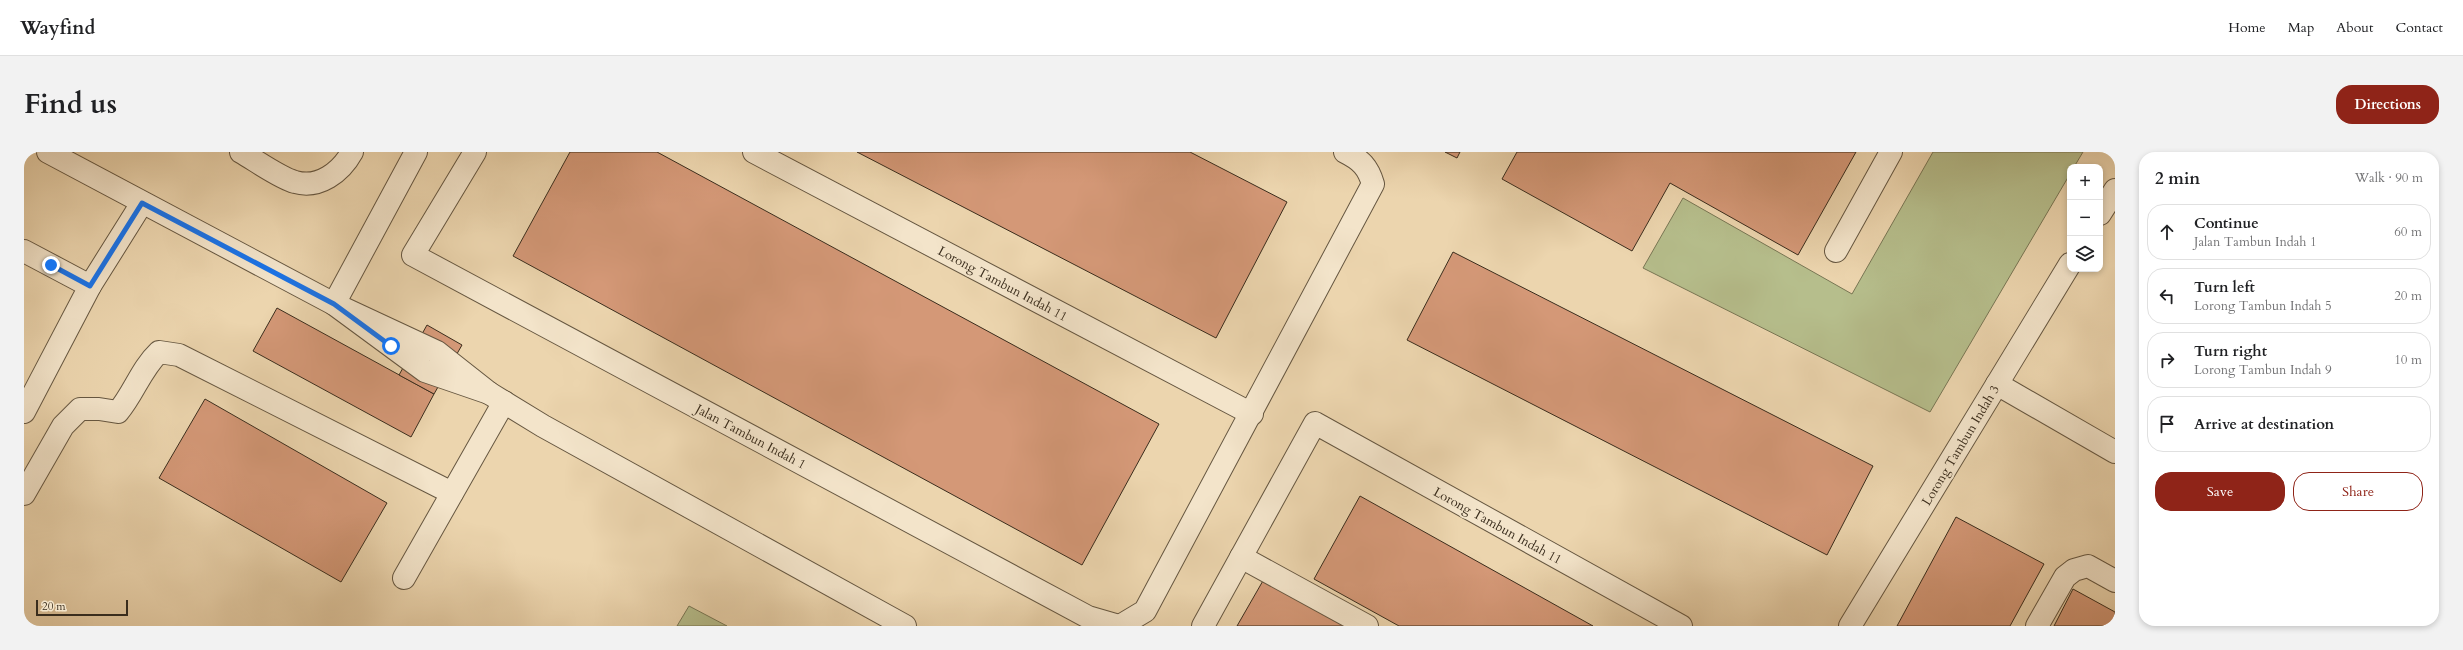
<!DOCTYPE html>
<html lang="en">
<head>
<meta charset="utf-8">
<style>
	:root { --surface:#fff; --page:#f2f2f2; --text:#202124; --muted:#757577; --line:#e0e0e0; --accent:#8f2418 }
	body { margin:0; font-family:Cardo,serif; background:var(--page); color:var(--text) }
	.controls { position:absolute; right:12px; top:12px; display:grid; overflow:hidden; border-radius:8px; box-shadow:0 2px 6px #0003 }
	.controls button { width:36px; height:36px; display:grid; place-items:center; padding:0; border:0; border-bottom:1px solid var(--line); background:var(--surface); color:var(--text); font:20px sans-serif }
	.scale { position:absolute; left:12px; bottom:10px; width:92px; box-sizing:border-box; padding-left:4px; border:2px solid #3a2d1d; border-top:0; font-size:11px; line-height:14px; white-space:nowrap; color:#3a2d1d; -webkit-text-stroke:3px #f3e4ca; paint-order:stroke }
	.stop { position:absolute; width:12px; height:12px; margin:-9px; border:3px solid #1a73e8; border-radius:50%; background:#fff }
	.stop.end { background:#1a73e8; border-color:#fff; box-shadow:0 1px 4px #0008 }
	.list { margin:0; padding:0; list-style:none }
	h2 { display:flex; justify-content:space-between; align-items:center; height:52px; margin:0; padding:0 16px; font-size:17px }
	h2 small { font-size:13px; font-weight:400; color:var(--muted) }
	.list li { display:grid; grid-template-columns:26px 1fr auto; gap:12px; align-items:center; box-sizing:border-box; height:56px; margin:0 8px 8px; padding:0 8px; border:1px solid var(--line); border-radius:16px }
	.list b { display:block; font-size:15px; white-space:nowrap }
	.list p { margin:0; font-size:13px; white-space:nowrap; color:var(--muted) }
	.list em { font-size:13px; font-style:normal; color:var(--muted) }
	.actions { display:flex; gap:8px; padding:12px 16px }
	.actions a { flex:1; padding:9px 0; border:1px solid var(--accent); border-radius:16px; text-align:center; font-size:14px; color:var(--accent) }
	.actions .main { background:var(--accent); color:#fff }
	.icon { flex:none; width:22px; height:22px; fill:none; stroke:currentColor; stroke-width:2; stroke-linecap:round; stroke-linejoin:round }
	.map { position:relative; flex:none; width:2091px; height:474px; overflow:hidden; border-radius:16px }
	header { display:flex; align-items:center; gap:24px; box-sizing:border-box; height:56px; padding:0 20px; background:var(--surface); border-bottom:1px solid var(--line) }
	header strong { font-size:19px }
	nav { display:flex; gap:22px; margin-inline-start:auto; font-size:14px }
	.intro { display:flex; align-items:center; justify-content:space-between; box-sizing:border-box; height:96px; padding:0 24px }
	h1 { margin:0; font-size:28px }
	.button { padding:10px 18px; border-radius:16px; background:var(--accent); color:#fff; font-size:14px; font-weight:700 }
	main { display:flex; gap:24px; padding:0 24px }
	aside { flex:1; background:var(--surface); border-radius:16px; box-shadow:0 2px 6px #0003 }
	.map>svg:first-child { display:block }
</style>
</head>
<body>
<header>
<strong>Wayfind</strong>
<nav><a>Home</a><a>Map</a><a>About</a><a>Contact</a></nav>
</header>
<div class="intro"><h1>Find us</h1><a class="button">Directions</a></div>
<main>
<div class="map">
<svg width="2091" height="474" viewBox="0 0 2091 474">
	<rect width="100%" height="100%" fill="#ecd5ae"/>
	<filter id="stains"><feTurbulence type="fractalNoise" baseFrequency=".005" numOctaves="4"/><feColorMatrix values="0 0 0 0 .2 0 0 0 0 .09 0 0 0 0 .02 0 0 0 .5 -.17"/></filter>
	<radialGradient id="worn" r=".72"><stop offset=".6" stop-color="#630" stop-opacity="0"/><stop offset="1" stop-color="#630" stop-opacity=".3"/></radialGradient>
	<g fill="#b6be8c" stroke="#787654">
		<polygon points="1909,0 2059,0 2050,15 2046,15 2046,22 1906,260 1619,116 1659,46 1828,142"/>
		<polygon points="665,454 703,474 653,474"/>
	</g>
	<g fill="#d49877" stroke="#3a2d1d">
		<polygon points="546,0 633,0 1135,272 1058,413 489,104"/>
		<polygon points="833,0 1166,0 1263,50 1192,186"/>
		<polygon points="1421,0 1436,0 1433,6"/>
		<polygon points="1493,0 1832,0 1774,103 1646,31 1608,99 1478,27"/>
		<polygon points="1429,100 1849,314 1803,403 1383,188"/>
		<polygon points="253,156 410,242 387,285 229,199"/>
		<polygon points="403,173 438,193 410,242 375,223"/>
		<polygon points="181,247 363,351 317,430 135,326"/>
		<polygon points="1336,344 1569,474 1375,474 1290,427"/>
		<polygon points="1932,365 2020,412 1986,474 1873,474"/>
		<polygon points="1240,427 1326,474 1213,474"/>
		<polygon points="2049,437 2091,460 2091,474 2030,474"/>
	</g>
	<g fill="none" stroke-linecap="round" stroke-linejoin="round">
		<defs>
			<g id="minor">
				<polyline points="24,0 310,152 392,0"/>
				<path d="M217,0C231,8 256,26 271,30C295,37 317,20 328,0"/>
				<polyline points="451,0 389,103 1064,465 1095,474"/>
				<polyline points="730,0 1228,262"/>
				<polyline points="2076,62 2091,38"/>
				<polyline points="0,99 66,134"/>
				<polyline points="1812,99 1867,0"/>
				<polygon points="310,152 413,200 465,241 401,219"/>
				<polyline points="1973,232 2091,300"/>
				<polyline points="465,241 519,274 881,474"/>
				<polyline points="0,260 66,134 118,51"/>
				<path d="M0,342L39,274L56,257H75L94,260C110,241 117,217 135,200L155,203L428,341"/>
				<polyline points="1217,405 1343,474"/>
				<polyline points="380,426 480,250"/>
				<path d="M1096,474L1121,459L1349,32C1344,15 1337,8 1321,0"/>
				<polyline points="1179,474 1291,271 1657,474"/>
				<polyline points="1826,474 2046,112"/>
				<polyline points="2013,474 2041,425 2050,418 2064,414 2091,429"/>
			</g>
		</defs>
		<use href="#minor" stroke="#665741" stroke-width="24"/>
		<use href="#minor" stroke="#f3e4ca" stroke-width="22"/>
	</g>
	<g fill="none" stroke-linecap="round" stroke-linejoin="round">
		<polyline stroke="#1a73e8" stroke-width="5" points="27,113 66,134 118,51 310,152 367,194"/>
	</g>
	<g text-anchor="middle" stroke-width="4" stroke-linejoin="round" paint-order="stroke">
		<g font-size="13" fill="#3a2d1d" stroke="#f3e4ca">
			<text transform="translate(979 131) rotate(28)" y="5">Lorong Tambun Indah 11</text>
			<text transform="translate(727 284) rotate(28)" y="5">Jalan Tambun Indah 1</text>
			<text transform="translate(1936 293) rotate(-59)" y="5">Lorong Tambun Indah 3</text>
			<text transform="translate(1474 373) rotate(29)" y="5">Lorong Tambun Indah 11</text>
		</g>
	</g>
	<rect width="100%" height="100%" filter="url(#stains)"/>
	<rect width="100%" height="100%" fill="url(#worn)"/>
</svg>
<div class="controls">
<button>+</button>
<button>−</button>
<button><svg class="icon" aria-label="layers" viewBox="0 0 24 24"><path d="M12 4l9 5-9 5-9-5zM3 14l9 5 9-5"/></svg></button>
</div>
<div class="scale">20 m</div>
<div class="stop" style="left:367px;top:194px"></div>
<div class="stop end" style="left:27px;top:113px"></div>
</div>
<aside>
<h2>2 min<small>Walk · 90 m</small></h2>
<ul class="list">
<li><svg class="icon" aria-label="ahead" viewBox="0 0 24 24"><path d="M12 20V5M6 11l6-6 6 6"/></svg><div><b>Continue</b><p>Jalan Tambun Indah 1</p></div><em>60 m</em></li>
<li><svg class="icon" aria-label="left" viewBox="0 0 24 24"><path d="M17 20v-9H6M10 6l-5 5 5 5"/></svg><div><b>Turn left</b><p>Lorong Tambun Indah 5</p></div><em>20 m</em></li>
<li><svg class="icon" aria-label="right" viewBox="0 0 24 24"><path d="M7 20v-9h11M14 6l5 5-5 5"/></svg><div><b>Turn right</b><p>Lorong Tambun Indah 9</p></div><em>10 m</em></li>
<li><svg class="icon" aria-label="arrive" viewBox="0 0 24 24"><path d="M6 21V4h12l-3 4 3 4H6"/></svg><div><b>Arrive at destination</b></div></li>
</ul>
<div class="actions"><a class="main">Save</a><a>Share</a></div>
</aside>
</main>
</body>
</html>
